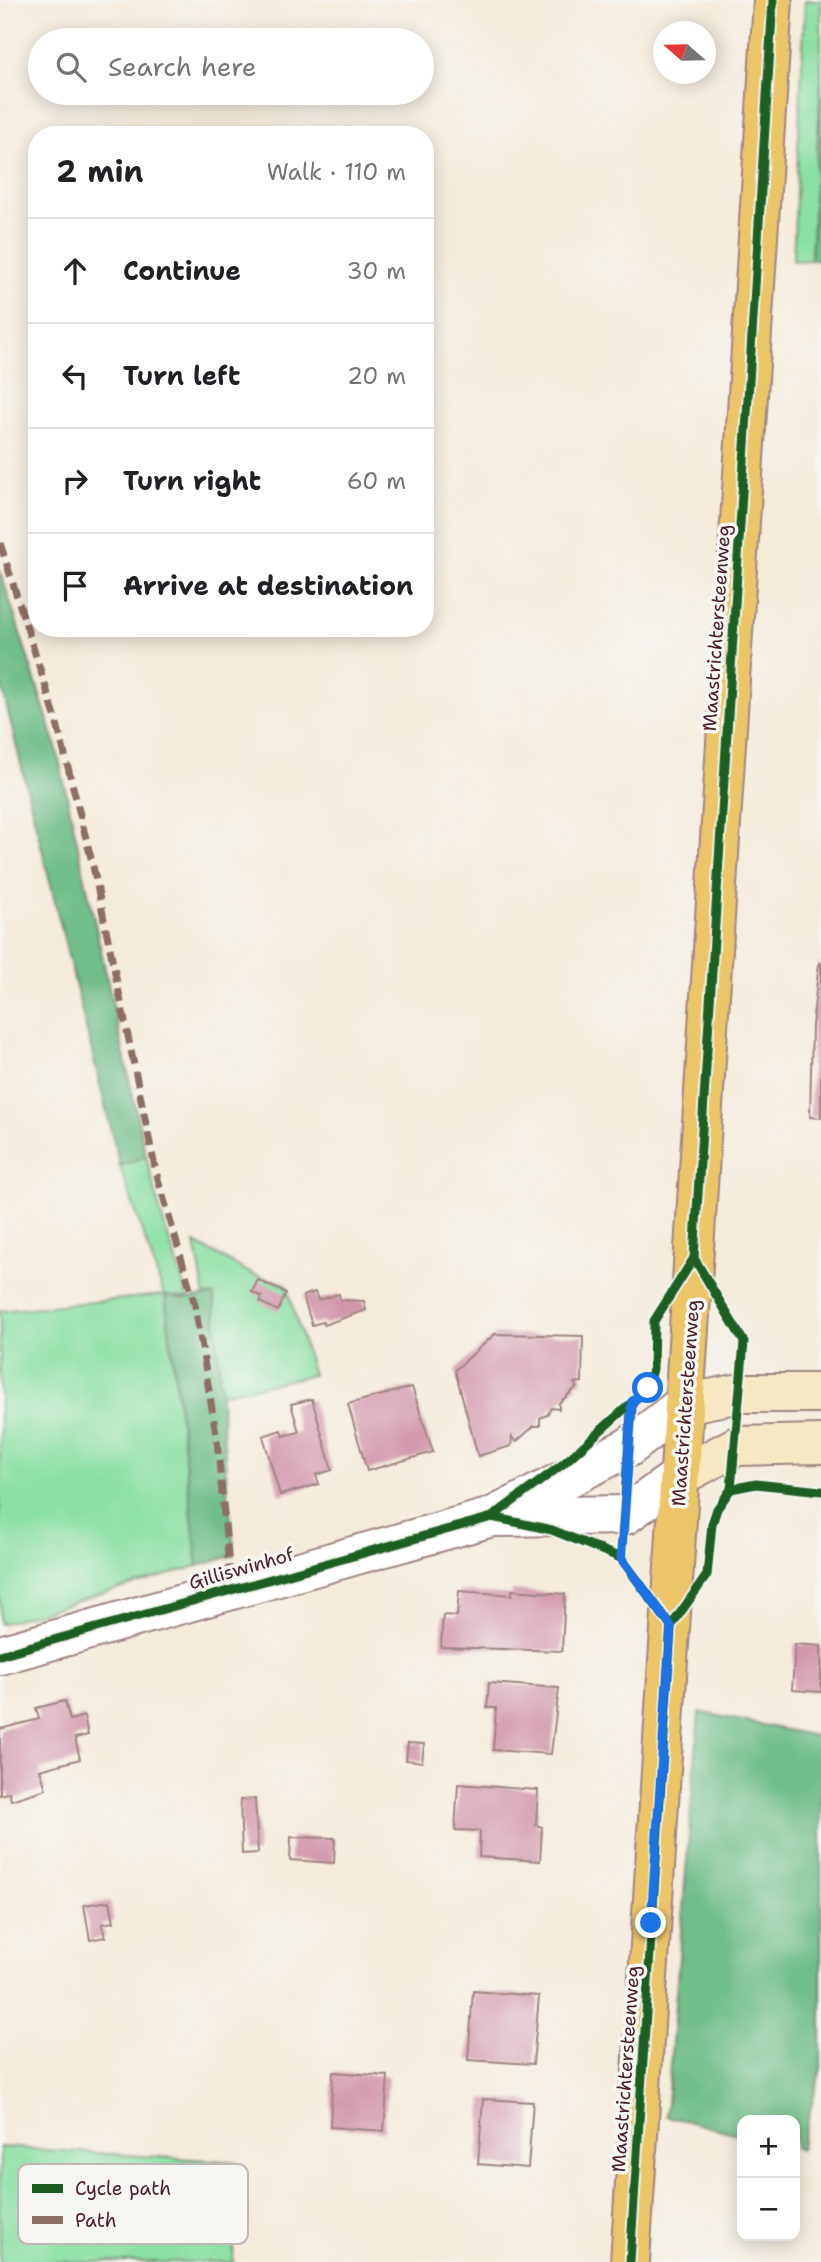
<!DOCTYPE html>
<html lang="en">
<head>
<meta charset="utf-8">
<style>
	:root { --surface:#fff; --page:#f2f2f2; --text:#202124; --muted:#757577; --line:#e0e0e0 }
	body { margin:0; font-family:"Shantell Sans",sans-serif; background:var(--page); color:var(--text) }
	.controls { position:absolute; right:21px; bottom:21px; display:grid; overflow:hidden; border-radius:14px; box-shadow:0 4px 18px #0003 }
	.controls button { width:63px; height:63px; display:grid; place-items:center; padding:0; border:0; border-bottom:2px solid var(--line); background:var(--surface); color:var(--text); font:35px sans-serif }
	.compass { position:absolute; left:653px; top:21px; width:63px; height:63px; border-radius:50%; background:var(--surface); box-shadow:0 4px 18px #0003; rotate:290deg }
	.stop { position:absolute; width:21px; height:21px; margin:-16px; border:5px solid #1a73e8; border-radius:50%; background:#fff }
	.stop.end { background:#1a73e8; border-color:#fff; box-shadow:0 2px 7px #0008 }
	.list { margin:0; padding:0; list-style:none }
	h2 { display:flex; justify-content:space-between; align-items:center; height:91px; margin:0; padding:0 28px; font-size:30px }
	h2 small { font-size:23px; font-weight:400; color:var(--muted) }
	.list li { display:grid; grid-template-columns:46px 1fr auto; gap:21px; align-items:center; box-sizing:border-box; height:105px; padding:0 28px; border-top:2px solid var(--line) }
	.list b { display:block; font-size:26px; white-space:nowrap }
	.list em { font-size:23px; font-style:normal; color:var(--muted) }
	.icon { flex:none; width:38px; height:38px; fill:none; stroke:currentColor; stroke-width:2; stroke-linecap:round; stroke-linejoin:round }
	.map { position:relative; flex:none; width:821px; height:2262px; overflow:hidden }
	.search { position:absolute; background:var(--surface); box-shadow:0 4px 18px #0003; left:28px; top:28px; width:406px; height:77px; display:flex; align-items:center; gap:18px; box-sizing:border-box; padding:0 24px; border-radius:38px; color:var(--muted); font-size:26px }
	.panel { position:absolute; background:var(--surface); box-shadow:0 4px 18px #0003; left:28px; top:126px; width:406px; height:511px; border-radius:28px }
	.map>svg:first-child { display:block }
</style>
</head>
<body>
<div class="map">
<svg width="821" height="2262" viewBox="0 0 821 2262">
	<rect width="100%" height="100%" fill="#f6f6f2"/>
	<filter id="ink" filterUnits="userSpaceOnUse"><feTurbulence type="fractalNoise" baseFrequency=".0143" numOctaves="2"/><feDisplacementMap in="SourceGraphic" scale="14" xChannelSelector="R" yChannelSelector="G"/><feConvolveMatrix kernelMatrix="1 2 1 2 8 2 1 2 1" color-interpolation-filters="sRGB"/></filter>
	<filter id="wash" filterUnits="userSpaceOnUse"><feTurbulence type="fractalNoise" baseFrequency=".00686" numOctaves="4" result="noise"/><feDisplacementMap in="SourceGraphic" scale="28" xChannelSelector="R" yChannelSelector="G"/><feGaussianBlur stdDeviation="1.57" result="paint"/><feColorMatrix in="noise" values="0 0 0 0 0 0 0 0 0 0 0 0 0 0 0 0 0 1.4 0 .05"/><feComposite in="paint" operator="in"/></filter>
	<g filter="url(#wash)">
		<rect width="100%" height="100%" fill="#f5ebdb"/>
		<g fill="#8ae0a3" stroke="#6a8067" stroke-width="2">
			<polygon points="805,0 821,0 821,82 811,260 793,261"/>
			<polygon points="146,1156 161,1215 188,1298 165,1296 198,1566 0,1624 0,1311 164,1295 120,1166"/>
			<polygon points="195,1243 252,1274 286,1284 313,1375 221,1394 214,1296 205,1296"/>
			<polygon points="0,2147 237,2162 233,2262 0,2262"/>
		</g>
		<g fill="#6fbe89" stroke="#5c6e5a" stroke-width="2">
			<polygon points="821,82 821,260 811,260"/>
			<polygon points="0,570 56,746 146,1156 120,1166 0,679"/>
			<polygon points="165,1295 182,1299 214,1295 227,1487 235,1555 198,1566"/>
			<polygon points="699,1712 821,1737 821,2068 800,2150 795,2148 795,2120 742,2120 742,2135 666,2116"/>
		</g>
		<g id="blocks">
			<g fill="#d295ac">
				<polygon points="819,963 821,963 821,1118 810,1117 812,1026"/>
				<polygon points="258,1280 286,1293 278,1311 260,1302 262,1297 252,1292"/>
				<polygon points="315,1292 318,1300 339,1294 340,1300 364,1301 366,1310 324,1325 323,1322 312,1325 303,1296"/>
				<polygon points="495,1334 583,1336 582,1382 574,1383 577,1387 559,1403 559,1409 551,1408 547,1415 540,1418 540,1426 534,1426 516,1442 512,1437 511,1446 478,1456 455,1370"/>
				<polygon points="412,1387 433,1452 367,1471 348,1404"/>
				<polygon points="312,1399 332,1470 316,1475 319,1484 280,1495 263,1436 281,1430 283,1436 299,1432 291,1404"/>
				<polygon points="512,1590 565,1594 562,1651 441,1647 443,1615 457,1616 459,1591 512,1595"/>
				<polygon points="795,1644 821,1646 821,1692 792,1690"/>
				<polygon points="489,1683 559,1688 551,1754 493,1750 496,1708 487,1708"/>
				<polygon points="65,1701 70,1720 84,1716 88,1735 75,1738 80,1759 40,1770 46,1789 11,1800 9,1792 0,1795 0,1729 39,1719 36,1708"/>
				<polygon points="408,1743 424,1744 422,1762 406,1760"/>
				<polygon points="458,1784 538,1790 536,1825 542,1827 540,1861 479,1857 480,1831 455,1830"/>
				<polygon points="255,1799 258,1853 242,1854 240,1800"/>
				<polygon points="291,1837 335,1838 334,1863 290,1860"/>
				<polygon points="110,1901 114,1922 102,1924 105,1937 90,1940 84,1905"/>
				<polygon points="473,1991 539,1996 533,2064 468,2060"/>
				<polygon points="333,2072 388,2076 384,2131 330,2127"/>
				<polygon points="483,2099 533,2102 528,2168 478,2164"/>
			</g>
		</g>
	</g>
	<g filter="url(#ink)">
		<use href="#blocks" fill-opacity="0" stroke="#a08583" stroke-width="2"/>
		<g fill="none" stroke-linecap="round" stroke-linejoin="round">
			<defs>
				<g id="tertiary">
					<polyline points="497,1517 625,1515 680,1476"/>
					<polyline points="0,1655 492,1517 629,1447 684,1404"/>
				</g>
				<g id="secondary">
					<polyline points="684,1404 740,1393 821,1393"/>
					<polyline points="680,1476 737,1446 821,1444"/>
				</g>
				<polyline id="primary" points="630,2262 773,0"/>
			</defs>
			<use href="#tertiary" stroke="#a08583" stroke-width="42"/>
			<use href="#secondary" stroke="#a08583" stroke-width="42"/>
			<use href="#primary" stroke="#a08583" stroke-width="42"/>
			<use href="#tertiary" stroke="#fff" stroke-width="38"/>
			<use href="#secondary" stroke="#f7e8c3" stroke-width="38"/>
			<use href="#primary" stroke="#ecc569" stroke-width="38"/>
			<polyline stroke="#8d6e63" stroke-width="7" stroke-dasharray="14 7" stroke-linecap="butt" points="0,543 55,716 93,866 156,1172 195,1305 217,1440 231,1588"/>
			<defs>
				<g id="cycleway">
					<polyline points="731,1489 756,1484 821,1491"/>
					<polyline points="492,1517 552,1530 621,1558 671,1626"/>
					<polyline points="621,1558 632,1402"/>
					<polyline points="671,1626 707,1575 712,1524 717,1509 731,1489 744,1342 694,1258"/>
					<polyline points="0,1655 492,1517 563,1464 648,1388 653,1369 654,1321 694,1258 773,0"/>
					<polyline points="630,2262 671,1626"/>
				</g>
			</defs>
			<use href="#cycleway" stroke="#f6f6f2" stroke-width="13"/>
			<use href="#cycleway" stroke="#1b5e20" stroke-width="9"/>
		</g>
	</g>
	<g fill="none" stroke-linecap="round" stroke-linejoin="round" filter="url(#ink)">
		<polyline stroke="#1a73e8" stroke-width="9" points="648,1388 632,1402 621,1558 671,1626 651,1923"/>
	</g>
	<g text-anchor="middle" stroke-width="7" stroke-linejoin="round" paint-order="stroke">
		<g font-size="19" fill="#4a1f2b" stroke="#f6f6f2">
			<text transform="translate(716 628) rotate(-86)" y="7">Maastrichtersteenweg</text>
			<text transform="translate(685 1403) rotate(-86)" y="7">Maastrichtersteenweg</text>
			<text transform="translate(241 1568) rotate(-16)" y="7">Gilliswinhof</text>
			<text transform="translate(625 2069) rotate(-86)" y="7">Maastrichtersteenweg</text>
		</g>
	</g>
	<rect x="18" y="2164" width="230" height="80" rx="10" fill="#f6f6f2" stroke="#c2b6b6" stroke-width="2"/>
	<rect x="32" y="2184" width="31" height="9" fill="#1b5e20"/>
	<rect x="32" y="2216" width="31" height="8" fill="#8d6e63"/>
	<g font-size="19" fill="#4a1f2b">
		<text x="75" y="2195">Cycle path</text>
		<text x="75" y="2227">Path</text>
	</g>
</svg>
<div class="controls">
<button>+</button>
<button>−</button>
</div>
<svg class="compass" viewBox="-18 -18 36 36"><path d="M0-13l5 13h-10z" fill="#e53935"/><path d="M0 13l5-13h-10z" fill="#757577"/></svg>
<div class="stop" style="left:648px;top:1388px"></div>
<div class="stop end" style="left:651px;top:1923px"></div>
<div class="search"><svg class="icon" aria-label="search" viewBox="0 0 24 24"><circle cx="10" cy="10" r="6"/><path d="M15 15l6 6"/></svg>Search here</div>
<section class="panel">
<h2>2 min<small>Walk · 110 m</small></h2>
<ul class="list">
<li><svg class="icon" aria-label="ahead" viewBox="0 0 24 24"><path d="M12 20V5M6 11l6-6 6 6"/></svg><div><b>Continue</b></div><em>30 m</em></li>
<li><svg class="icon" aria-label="left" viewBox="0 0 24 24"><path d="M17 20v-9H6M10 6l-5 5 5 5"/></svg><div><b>Turn left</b></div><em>20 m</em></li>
<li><svg class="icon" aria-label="right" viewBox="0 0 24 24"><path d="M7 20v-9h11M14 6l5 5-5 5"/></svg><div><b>Turn right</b></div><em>60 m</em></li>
<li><svg class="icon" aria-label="arrive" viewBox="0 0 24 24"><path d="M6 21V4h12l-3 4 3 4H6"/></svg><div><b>Arrive at destination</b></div></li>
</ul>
</section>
</div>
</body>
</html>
